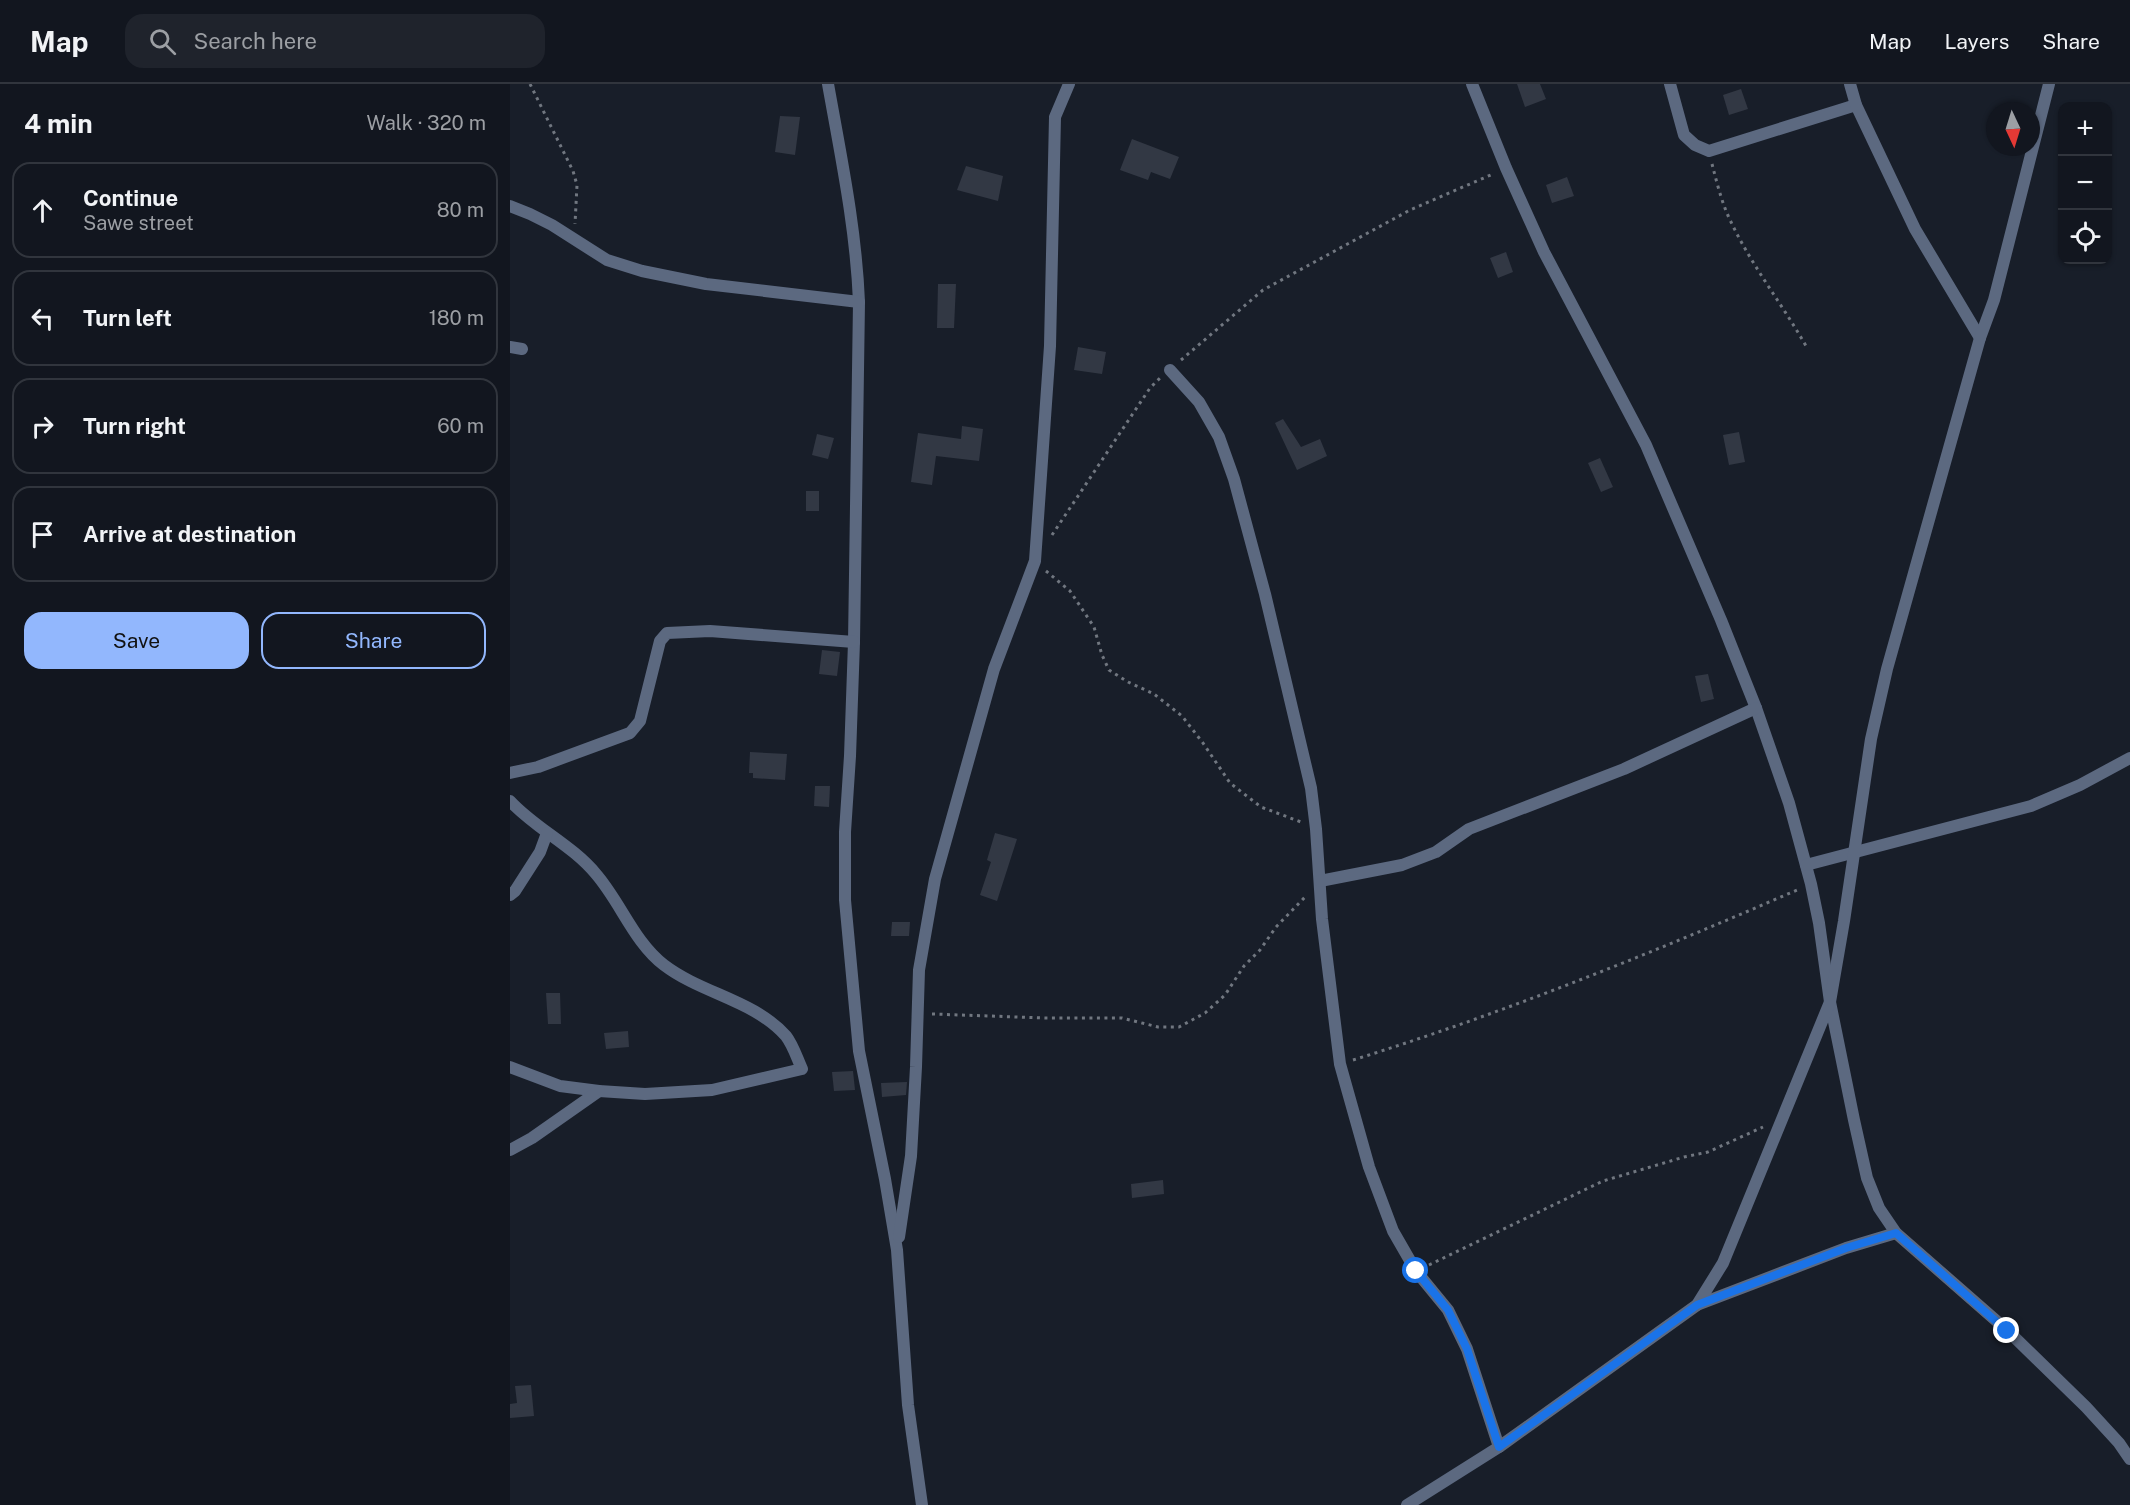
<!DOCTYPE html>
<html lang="en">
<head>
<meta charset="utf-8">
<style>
	:root { --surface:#12161f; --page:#1f232c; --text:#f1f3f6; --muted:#9c9fa4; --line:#31353d; --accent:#92b7fd }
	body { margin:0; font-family:"Public Sans",sans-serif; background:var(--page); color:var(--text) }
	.controls { position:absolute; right:18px; top:18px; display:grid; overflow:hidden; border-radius:12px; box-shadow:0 2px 4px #0004 }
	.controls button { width:54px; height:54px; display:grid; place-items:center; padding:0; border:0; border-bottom:2px solid var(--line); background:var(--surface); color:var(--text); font:30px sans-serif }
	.compass { position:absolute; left:1476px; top:18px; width:54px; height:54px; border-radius:50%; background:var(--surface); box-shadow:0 2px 4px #0004; rotate:176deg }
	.stop { position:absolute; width:18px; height:18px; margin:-14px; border:4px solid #1a73e8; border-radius:50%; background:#fff }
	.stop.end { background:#1a73e8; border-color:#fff; box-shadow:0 2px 6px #0008 }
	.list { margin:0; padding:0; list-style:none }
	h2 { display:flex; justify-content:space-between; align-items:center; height:78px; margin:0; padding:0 24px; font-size:26px }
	h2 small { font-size:20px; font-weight:400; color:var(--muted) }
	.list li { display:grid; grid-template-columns:39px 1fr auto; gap:18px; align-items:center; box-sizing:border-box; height:96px; margin:0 12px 12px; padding:0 12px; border:2px solid var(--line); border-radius:18px }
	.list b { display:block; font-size:22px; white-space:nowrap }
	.list p { margin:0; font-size:20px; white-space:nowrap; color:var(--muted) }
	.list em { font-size:20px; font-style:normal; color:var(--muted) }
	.actions { display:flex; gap:12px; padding:18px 24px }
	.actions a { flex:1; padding:14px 0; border:2px solid var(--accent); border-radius:18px; text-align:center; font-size:21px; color:var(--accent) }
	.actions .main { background:var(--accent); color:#111 }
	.icon { flex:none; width:33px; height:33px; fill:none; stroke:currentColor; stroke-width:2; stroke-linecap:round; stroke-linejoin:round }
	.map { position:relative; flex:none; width:1620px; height:1421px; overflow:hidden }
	header { display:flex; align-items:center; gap:36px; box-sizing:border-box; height:84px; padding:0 30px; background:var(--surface); border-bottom:2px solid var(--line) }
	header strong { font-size:28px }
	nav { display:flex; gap:33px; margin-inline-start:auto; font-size:21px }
	.search { width:420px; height:54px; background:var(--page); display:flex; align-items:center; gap:15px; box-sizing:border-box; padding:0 21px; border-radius:18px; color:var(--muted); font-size:22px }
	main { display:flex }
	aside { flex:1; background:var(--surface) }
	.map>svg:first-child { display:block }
</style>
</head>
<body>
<header>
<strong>Map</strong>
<div class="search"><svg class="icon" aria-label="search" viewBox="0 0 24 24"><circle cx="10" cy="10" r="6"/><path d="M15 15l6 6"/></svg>Search here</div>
<nav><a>Map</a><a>Layers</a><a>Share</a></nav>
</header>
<main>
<aside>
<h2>4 min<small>Walk · 320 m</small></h2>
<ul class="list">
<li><svg class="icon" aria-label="ahead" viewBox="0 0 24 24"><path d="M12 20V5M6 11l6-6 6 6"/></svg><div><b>Continue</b><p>Sawe street</p></div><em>80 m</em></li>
<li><svg class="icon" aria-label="left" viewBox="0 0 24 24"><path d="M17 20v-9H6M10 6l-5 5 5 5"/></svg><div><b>Turn left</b></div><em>180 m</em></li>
<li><svg class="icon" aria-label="right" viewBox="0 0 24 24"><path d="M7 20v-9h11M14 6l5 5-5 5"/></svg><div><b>Turn right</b></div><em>60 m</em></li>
<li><svg class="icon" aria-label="arrive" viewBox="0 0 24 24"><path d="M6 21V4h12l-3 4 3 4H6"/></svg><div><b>Arrive at destination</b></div></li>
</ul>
<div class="actions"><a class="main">Save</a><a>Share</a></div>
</aside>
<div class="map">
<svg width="1620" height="1421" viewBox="0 0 1620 1421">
	<rect width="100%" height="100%" fill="#181e29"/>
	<g fill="#323844">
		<polygon points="1007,0 1030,0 1036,15 1015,23"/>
		<polygon points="1231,5 1238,25 1219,31 1213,11"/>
		<polygon points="270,32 290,33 285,71 265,68"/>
		<polygon points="622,55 669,73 660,95 641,88 638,96 610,86"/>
		<polygon points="456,82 493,92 488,117 447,106"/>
		<polygon points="1057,93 1064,112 1042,119 1036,101"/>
		<polygon points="996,168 1003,188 988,194 980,174"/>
		<polygon points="428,200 446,200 444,244 427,244"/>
		<polygon points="568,263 596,268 592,290 564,286"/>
		<polygon points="773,335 791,363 810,355 817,372 787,386 765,339"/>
		<polygon points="452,342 473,345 469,377 426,372 422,401 401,398 408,349 451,355"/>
		<polygon points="1229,348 1235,378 1219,381 1213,351"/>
		<polygon points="307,350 324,354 318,375 302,371"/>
		<polygon points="1090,374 1103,403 1091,408 1078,379"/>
		<rect x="296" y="407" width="13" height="20"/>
		<polygon points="312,566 330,568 327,592 309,590"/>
		<polygon points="1198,590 1204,615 1191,618 1185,592"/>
		<polygon points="240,668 277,670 275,696 243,694 243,689 239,689"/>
		<polygon points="305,702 320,702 319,723 304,722"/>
		<polygon points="485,749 507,755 487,817 470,811 481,778 477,776"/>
		<polygon points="382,838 400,838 399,852 381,852"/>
		<polygon points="36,909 50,909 51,940 38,940"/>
		<polygon points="118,947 119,963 96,965 94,949"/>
		<polygon points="343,987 345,1006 324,1007 322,988"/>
		<polygon points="397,998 396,1011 372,1013 371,999"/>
		<polygon points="653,1096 654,1110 622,1114 621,1100"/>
		<polygon points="21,1301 24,1332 0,1334 0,1320 7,1319 5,1302"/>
	</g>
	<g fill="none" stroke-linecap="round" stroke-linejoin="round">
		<g stroke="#717780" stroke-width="3" stroke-dasharray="3 4.5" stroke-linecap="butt">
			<polyline points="20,0 63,87 67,101 65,140"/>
			<path d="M1202,80C1207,99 1212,120 1221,138C1242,182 1272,220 1296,262"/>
			<polyline points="671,276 753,206 900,126 983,90"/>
			<polyline points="542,451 640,304 650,294"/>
			<polyline points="536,487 560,507 584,543 592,571 599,586 618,598 644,610 672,632 693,659 720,699 751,723 791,738"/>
			<polyline points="422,930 536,934 612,934 648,943 669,943 695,929 715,911 734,882 750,866 766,843 797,811"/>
			<path d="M843,976C994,929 1142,869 1287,806"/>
			<polyline points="919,1181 1093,1097 1174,1073 1198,1068 1253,1043"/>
		</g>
		<g stroke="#5c6980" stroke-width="12">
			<path d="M318,0C331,73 346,144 349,218L344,558L340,672L335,748V816L349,967L375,1095L387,1166L398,1321L412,1421"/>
			<polyline points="962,0 996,84 1034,168 1136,361 1211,536 1246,624 1279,719 1301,800 1309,839 1320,918 1344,1036 1357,1094 1369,1124 1386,1149 1498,1247 1576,1323 1609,1359 1620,1375"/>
			<polyline points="1160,0 1174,51 1185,61 1199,67 1346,21"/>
			<polyline points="1340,0 1346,21 1405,145 1470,254"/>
			<polyline points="0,122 20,130 42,141 97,176 132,187 196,200 349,218"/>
			<polyline points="0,263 12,265"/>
			<polyline points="660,286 689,318 709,353 724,395 755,510 801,704 806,745 812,835 830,980 859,1083 883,1147 906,1187 938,1226 957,1265 989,1363"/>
			<polyline points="0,689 28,683 120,649 130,637 150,557 157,549 200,547 344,558"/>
			<path d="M0,717C26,745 62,761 86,790C111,819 124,858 154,881C192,910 244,916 276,952C283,961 287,974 292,985L202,1006L135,1010L89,1007L50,1002L0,983"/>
			<polyline points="1296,781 1521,722 1570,701 1620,674"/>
			<polyline points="810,797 892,781 926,768 959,745 1114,685 1246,624"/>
			<polyline points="0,811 5,807 30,768 37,749"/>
			<polyline points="0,1066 22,1054 89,1007"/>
			<polyline points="389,1153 401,1072 406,983 409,886 425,795 484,585 525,477 540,262 545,33 559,0"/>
			<polyline points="1187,1221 1336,1164 1386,1149"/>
			<polyline points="897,1421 989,1363 1187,1221 1213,1179 1320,918 1334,837 1361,655 1377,585 1470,254 1484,216 1539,0"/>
		</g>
	</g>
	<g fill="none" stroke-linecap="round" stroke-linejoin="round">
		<polyline stroke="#1a73e8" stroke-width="8" points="906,1187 938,1226 957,1265 989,1363 1187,1221 1336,1164 1386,1149 1497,1247"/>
	</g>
</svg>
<div class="controls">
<button>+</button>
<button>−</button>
<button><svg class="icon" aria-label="locate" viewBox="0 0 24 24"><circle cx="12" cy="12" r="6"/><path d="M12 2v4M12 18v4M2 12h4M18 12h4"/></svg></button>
</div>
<svg class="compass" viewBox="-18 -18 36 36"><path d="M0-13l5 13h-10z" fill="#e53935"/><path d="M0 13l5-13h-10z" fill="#9c9fa4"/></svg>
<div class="stop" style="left:906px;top:1187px"></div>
<div class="stop end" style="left:1497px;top:1247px"></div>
</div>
</main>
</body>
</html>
